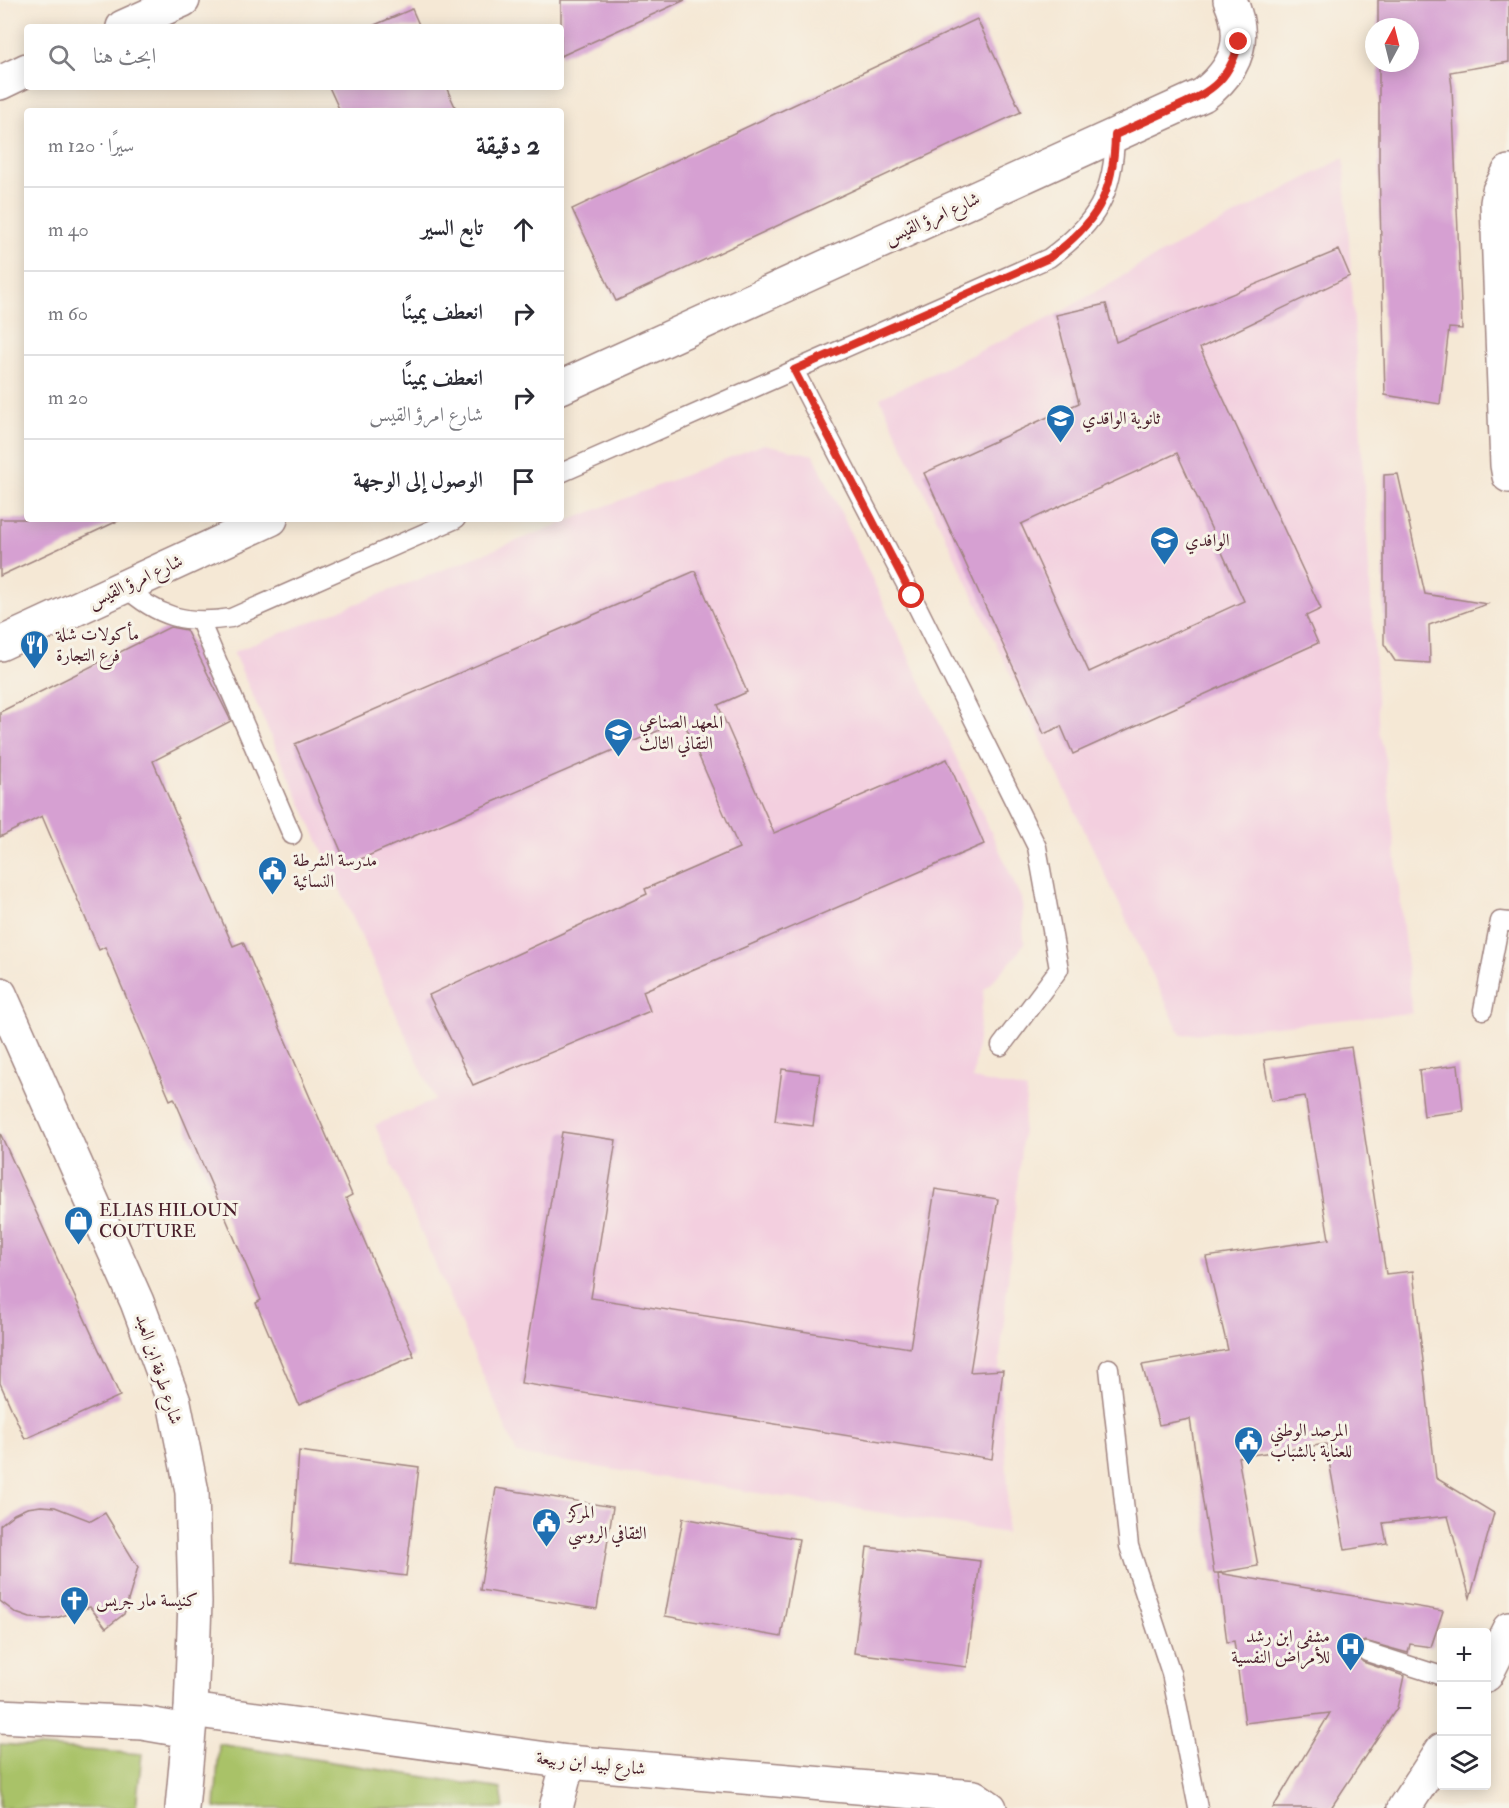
<!DOCTYPE html>
<html lang="ar">
<head>
<meta charset="utf-8">
<style>
	:root { --surface:#fff; --page:#f2f2f3; --text:#2b2b33; --muted:#7c7c81; --line:#e1e1e2 }
	body { margin:0; font-family:"IM FELL Double Pica",Amiri,serif; background:var(--page); color:var(--text); direction:rtl }
	.controls { position:absolute; right:18px; bottom:18px; display:grid; overflow:hidden; border-radius:6px; box-shadow:0 3px 15px #0003 }
	.controls button { width:54px; height:54px; display:grid; place-items:center; padding:0; border:0; border-bottom:2px solid var(--line); background:var(--surface); color:var(--text); font:30px sans-serif }
	.compass { position:absolute; left:1365px; top:18px; width:54px; height:54px; border-radius:50%; background:var(--surface); box-shadow:0 3px 15px #0003; rotate:7deg }
	.stop { position:absolute; width:18px; height:18px; margin:-14px; border:4px solid #d93025; border-radius:50%; background:#fff }
	.stop.end { background:#d93025; border-color:#fff; box-shadow:0 2px 6px #0008 }
	.list { margin:0; padding:0; list-style:none }
	h2 { display:flex; justify-content:space-between; align-items:center; height:78px; margin:0; padding:0 24px; font-size:26px }
	h2 small { font-size:20px; font-weight:400; color:var(--muted) }
	.list li { display:grid; grid-template-columns:39px 1fr auto; gap:18px; align-items:center; box-sizing:border-box; height:84px; padding:0 24px; border-top:2px solid var(--line) }
	.list b { display:block; font-size:22px; white-space:nowrap }
	.list p { margin:0; font-size:20px; white-space:nowrap; color:var(--muted) }
	.list em { font-size:20px; font-style:normal; color:var(--muted) }
	.icon { flex:none; width:33px; height:33px; fill:none; stroke:currentColor; stroke-width:2; stroke-linecap:round; stroke-linejoin:round }
	.map { position:relative; flex:none; width:1509px; height:1808px; overflow:hidden; direction:ltr }
	.search { position:absolute; background:var(--surface); box-shadow:0 3px 15px #0003; left:24px; top:24px; width:540px; height:66px; display:flex; align-items:center; gap:15px; box-sizing:border-box; padding:0 21px; border-radius:6px; color:var(--muted); font-size:22px }
	.panel { position:absolute; background:var(--surface); box-shadow:0 3px 15px #0003; left:24px; top:108px; width:540px; height:414px; border-radius:6px; direction:rtl }
	.map>svg:first-child { display:block }
</style>
</head>
<body>
<div class="map">
<svg width="1509" height="1808" viewBox="0 0 1509 1808">
	<rect width="100%" height="100%" fill="#f7f3e8"/>
	<filter id="ink" filterUnits="userSpaceOnUse"><feTurbulence type="fractalNoise" baseFrequency=".0167" numOctaves="2"/><feDisplacementMap in="SourceGraphic" scale="12" xChannelSelector="R" yChannelSelector="G"/><feConvolveMatrix kernelMatrix="1 2 1 2 8 2 1 2 1" color-interpolation-filters="sRGB"/></filter>
	<filter id="wash" filterUnits="userSpaceOnUse"><feTurbulence type="fractalNoise" baseFrequency=".008" numOctaves="4" result="noise"/><feDisplacementMap in="SourceGraphic" scale="24" xChannelSelector="R" yChannelSelector="G"/><feGaussianBlur stdDeviation="1.35" result="paint"/><feColorMatrix in="noise" values="0 0 0 0 0 0 0 0 0 0 0 0 0 0 0 0 0 1.4 0 .05"/><feComposite in="paint" operator="in"/></filter>
	<g filter="url(#wash)">
		<rect width="100%" height="100%" fill="#f5e8d5"/>
		<g fill="#f3cfdf">
			<polygon points="1344,158 1379,732 1385,755 1412,1013 1181,1035 880,398 1056,315 1153,258"/>
			<polygon points="764,444 814,455 1005,862 1022,901 1024,943 1017,955 984,990 973,1079 1027,1090 999,1370 1008,1486 1006,1533 517,1454 375,1125 435,1100 233,652"/>
		</g>
		<g fill="#a9c268" stroke="#7a704a" stroke-width="1.5">
			<polygon points="0,1744 142,1754 136,1808 0,1808"/>
			<polygon points="219,1744 501,1789 504,1808 215,1808"/>
		</g>
		<g id="blocks">
			<g fill="#d6a0d2" fill-rule="evenodd">
				<polygon points="561,0 685,0 561,56"/>
				<polygon points="1378,0 1509,0 1509,62 1450,72 1452,87 1462,329 1449,328 1440,404 1385,395 1379,165 1379,63 1410,63 1410,27 1378,27"/>
				<polygon points="412,9 420,27 370,27"/>
				<polygon points="977,19 1021,112 616,301 572,209"/>
				<polygon points="329,87 446,87 457,111 340,111"/>
				<path d="M1339,250L1350,276L1200,348L1321,609L1306,616L1318,643L1073,754L1061,726L1044,734L924,473L1079,403L1056,315L1106,304L1116,342ZM1177,453L1244,601L1089,672L1021,524Z"/>
				<polygon points="1398,474 1425,594 1487,604 1429,625 1430,663 1395,661 1384,644 1384,475"/>
				<polygon points="0,519 122,519 0,576"/>
				<polygon points="695,571 747,692 718,705 774,833 947,759 984,844 643,991 650,1011 473,1085 429,995 647,894 645,889 739,848 683,720 347,865 295,744"/>
				<polygon points="170,627 186,630 231,721 153,761 233,946 243,942 352,1195 346,1198 414,1356 299,1405 256,1303 261,1300 174,1098 170,1100 105,947 99,950 42,816 0,837 0,712"/>
				<polygon points="1351,1047 1386,1274 1413,1271 1436,1478 1494,1513 1470,1598 1448,1516 1383,1523 1387,1543 1345,1550 1326,1444 1238,1457 1258,1566 1218,1573 1443,1611 1431,1647 1410,1644 1408,1653 1365,1641 1360,1643 1357,1648 1356,1655 1363,1662 1404,1676 1397,1708 1331,1808 1273,1808 1330,1713 1245,1723 1234,1641 1227,1642 1218,1573 1214,1573 1190,1419 1159,1425 1142,1365 1228,1350 1206,1257 1329,1239 1305,1096 1271,1101 1264,1060"/>
				<polygon points="1458,1065 1463,1111 1424,1116 1419,1070"/>
				<polygon points="782,1069 820,1074 813,1126 775,1121"/>
				<polygon points="562,1132 616,1140 591,1298 910,1348 935,1189 998,1199 970,1372 1003,1370 992,1459 521,1383"/>
				<polygon points="0,1133 120,1396 25,1439 0,1383"/>
				<polygon points="299,1451 419,1467 406,1576 291,1562"/>
				<polygon points="496,1488 613,1507 597,1609 480,1590"/>
				<polygon points="41,1506 55,1507 91,1521 105,1513 138,1567 124,1614 106,1628 90,1607 56,1618 45,1619 30,1618 16,1613 0,1601 0,1525 14,1514 27,1508"/>
				<polygon points="683,1518 799,1539 781,1637 665,1616"/>
				<polygon points="867,1547 980,1561 967,1667 854,1653"/>
			</g>
		</g>
	</g>
	<g filter="url(#ink)">
		<use href="#blocks" fill-opacity="0" stroke="#a08480" stroke-width="1.5"/>
		<g fill="none" stroke-linecap="round" stroke-linejoin="round">
			<defs>
				<g id="service">
					<polyline points="794,370 912,596 1037,847 1059,969 1001,1046"/>
					<path d="M561,473L1049,258C1096,224 1114,194 1115,135"/>
					<path d="M124,586C157,617 187,625 231,618L456,519"/>
					<polyline points="200,621 292,835"/>
					<polyline points="1483,1010 1500,921 1509,922"/>
					<polyline points="1109,1368 1129,1546 1171,1673 1198,1808"/>
					<polyline points="1367,1652 1442,1676"/>
				</g>
				<g id="minor">
					<polyline points="123,27 183,0"/>
					<polyline points="0,83 27,70"/>
					<polyline points="1509,172 1499,191 1497,203 1507,465 1509,476"/>
					<polyline points="0,1716 142,1723 188,1731"/>
					<polyline points="556,1808 568,1762"/>
				</g>
				<g id="tertiary">
					<path d="M561,387L1203,95C1236,70 1248,40 1230,0"/>
					<polyline points="0,644 271,519"/>
					<polyline points="0,994 137,1302 174,1402 192,1492 195,1602 191,1710 182,1808"/>
					<polyline points="191,1710 568,1762 974,1797 990,1808"/>
				</g>
				<g id="primary">
					<polyline points="1486,1675 1509,1629"/>
					<polyline points="1404,1808 1442,1750"/>
				</g>
			</defs>
			<use href="#service" stroke="#a08480" stroke-width="21"/>
			<use href="#minor" stroke="#a08480" stroke-width="36"/>
			<use href="#tertiary" stroke="#a08480" stroke-width="36"/>
			<use href="#primary" stroke="#a08480" stroke-width="36"/>
			<use href="#service" stroke="#fff" stroke-width="18"/>
			<use href="#minor" stroke="#fff" stroke-width="33"/>
			<use href="#tertiary" stroke="#fff" stroke-width="33"/>
			<use href="#primary" stroke="#fff" stroke-width="33"/>
		</g>
	</g>
	<g fill="none" stroke-linecap="round" stroke-linejoin="round" filter="url(#ink)">
		<path stroke="#d93025" stroke-width="8" d="M912,596L794,370L1049,258C1096,224 1114,194 1115,135C1133,127 1152,118 1170,110C1206,94 1229,84 1239,42"/>
	</g>
	<defs>
		<symbol id="school-pin" viewBox="-11 -11 22 30"><path d="M0 17L-7.5 6A9.5 9.5 0 1 1 7.5 6Z" fill="#1f6fb2" stroke="#f7f3e8"/><path d="M0-5L7-2L0 1L-7-2ZM-4 1L0 2.5L4 1V4Q0 6-4 4Z" fill="#fff"/></symbol>
		<symbol id="restaurant-pin" viewBox="-11 -11 22 30"><path d="M0 17L-7.5 6A9.5 9.5 0 1 1 7.5 6Z" fill="#1f6fb2" stroke="#f7f3e8"/><path d="M-5-6h1v4h1v-4h1v4h1v-4h1v5L-1.5 .5V6h-2V.5L-5-1ZM5-6V6H3V1.5H1.5Q1.5-4 5-6Z" fill="#fff"/></symbol>
		<symbol id="university-pin" viewBox="-11 -11 22 30"><path d="M0 17L-7.5 6A9.5 9.5 0 1 1 7.5 6Z" fill="#1f6fb2" stroke="#f7f3e8"/><path d="M0-5L7-2L0 1L-7-2ZM-4 1L0 2.5L4 1V4Q0 6-4 4Z" fill="#fff"/></symbol>
		<symbol id="civic-pin" viewBox="-11 -11 22 30"><path d="M0 17L-7.5 6A9.5 9.5 0 1 1 7.5 6Z" fill="#1f6fb2" stroke="#f7f3e8"/><path d="M-.6-6.5H3V-4.5H.6V-3L4-1V1h2V6H-6V1h2V-1L-.6-3ZM-1.2 2.5V6h2.4V2.5Z" fill="#fff"/></symbol>
		<symbol id="shop-pin" viewBox="-11 -11 22 30"><path d="M0 17L-7.5 6A9.5 9.5 0 1 1 7.5 6Z" fill="#1f6fb2" stroke="#f7f3e8"/><path d="M-5-2.5h2.3a2.7 3.5 0 0 1 5.4 0H5L5.5 6h-11ZM-1.5-2.5h3a1.5 2.3 0 0 0-3 0Z" fill="#fff"/></symbol>
		<symbol id="church-pin" viewBox="-11 -11 22 30"><path d="M0 17L-7.5 6A9.5 9.5 0 1 1 7.5 6Z" fill="#1f6fb2" stroke="#f7f3e8"/><path d="M-1.2-6h2.4v3.5h3.3v2.4h-3.3V6h-2.4V-.1h-3.3v-2.4h3.3Z" fill="#fff"/></symbol>
		<symbol id="hospital-pin" viewBox="-11 -11 22 30"><path d="M0 17L-7.5 6A9.5 9.5 0 1 1 7.5 6Z" fill="#1f6fb2" stroke="#f7f3e8"/><path d="M-5-5h3v3.5h4V-5h3V5h-3V1.5h-4V5h-3Z" fill="#fff"/></symbol>
	</defs>
	<g fill-rule="evenodd">
		<use href="#school-pin" x="1044" y="402" width="33" height="45"/>
		<use href="#school-pin" x="1148" y="524" width="33" height="45"/>
		<use href="#restaurant-pin" x="18" y="628" width="33" height="45"/>
		<use href="#university-pin" x="602" y="716" width="33" height="45"/>
		<use href="#civic-pin" x="256" y="854" width="33" height="45"/>
		<use href="#shop-pin" x="62" y="1204" width="33" height="45"/>
		<use href="#civic-pin" x="1232" y="1424" width="33" height="45"/>
		<use href="#civic-pin" x="530" y="1506" width="33" height="45"/>
		<use href="#church-pin" x="58" y="1584" width="33" height="45"/>
		<use href="#hospital-pin" x="1334" y="1630" width="33" height="45"/>
	</g>
	<g text-anchor="middle" stroke-width="6" stroke-linejoin="round" paint-order="stroke">
		<g font-size="18" fill="#4a1f2b" stroke="#f7f3e8">
			<text transform="translate(932 218) rotate(-24)" y="6">شارع امرؤ القيس</text>
			<text transform="translate(135 581) rotate(-25)" y="6">شارع امرؤ القيس</text>
			<text transform="translate(159 1369) rotate(72)" y="6">شارع طرفة ابن العبد</text>
			<text transform="translate(591 1763) rotate(6)" y="6">شارع لبيد ابن ربيعة</text>
		</g>
		<g font-size="18" fill="#4a1f2b" stroke="#f7f3e8" text-anchor="start">
			<text x="1082" y="424">ثانوية الواقدي</text>
			<text x="1185" y="546">الوافدي</text>
			<text x="56" y="640">مأكولات شلة<tspan x="56" dy="21">فرع التجارة</tspan></text>
			<text x="639" y="728">المعهد الصناعي<tspan x="639" dy="21">التقاني الثالث</tspan></text>
			<text x="293" y="866">مدرسة الشرطة<tspan x="293" dy="21">النسائية</tspan></text>
			<text x="99" y="1216">ELIAS HILOUN<tspan x="99" dy="21">COUTURE</tspan></text>
			<text x="1270" y="1436">المرصد الوطني<tspan x="1270" dy="21">للعناية بالشباب</tspan></text>
			<text x="568" y="1518">المركز<tspan x="568" dy="21">الثقافي الروسي</tspan></text>
			<text x="96" y="1606">كنيسة مار جريس</text>
			<text x="1330" y="1642" text-anchor="end">مشفى ابن رشد<tspan x="1330" dy="21">للأمراض النفسية</tspan></text>
		</g>
	</g>
</svg>
<div class="controls">
<button>+</button>
<button>−</button>
<button><svg class="icon" aria-label="layers" viewBox="0 0 24 24"><path d="M12 4l9 5-9 5-9-5zM3 14l9 5 9-5"/></svg></button>
</div>
<svg class="compass" viewBox="-18 -18 36 36"><path d="M0-13l5 13h-10z" fill="#e53935"/><path d="M0 13l5-13h-10z" fill="#7c7c81"/></svg>
<div class="stop" style="left:912px;top:596px"></div>
<div class="stop end" style="left:1239px;top:42px"></div>
<div class="search"><svg class="icon" aria-label="search" viewBox="0 0 24 24"><circle cx="10" cy="10" r="6"/><path d="M15 15l6 6"/></svg>ابحث هنا</div>
<section class="panel">
<h2>2 دقيقة<small>سيرًا · 120 m</small></h2>
<ul class="list">
<li><svg class="icon" aria-label="ahead" viewBox="0 0 24 24"><path d="M12 20V5M6 11l6-6 6 6"/></svg><div><b>تابع السير</b></div><em>40 m</em></li>
<li><svg class="icon" aria-label="right" viewBox="0 0 24 24"><path d="M7 20v-9h11M14 6l5 5-5 5"/></svg><div><b>انعطف يمينًا</b></div><em>60 m</em></li>
<li><svg class="icon" aria-label="right" viewBox="0 0 24 24"><path d="M7 20v-9h11M14 6l5 5-5 5"/></svg><div><b>انعطف يمينًا</b><p>شارع امرؤ القيس</p></div><em>20 m</em></li>
<li><svg class="icon" aria-label="arrive" viewBox="0 0 24 24"><path d="M6 21V4h12l-3 4 3 4H6"/></svg><div><b>الوصول إلى الوجهة</b></div></li>
</ul>
</section>
</div>
</body>
</html>
